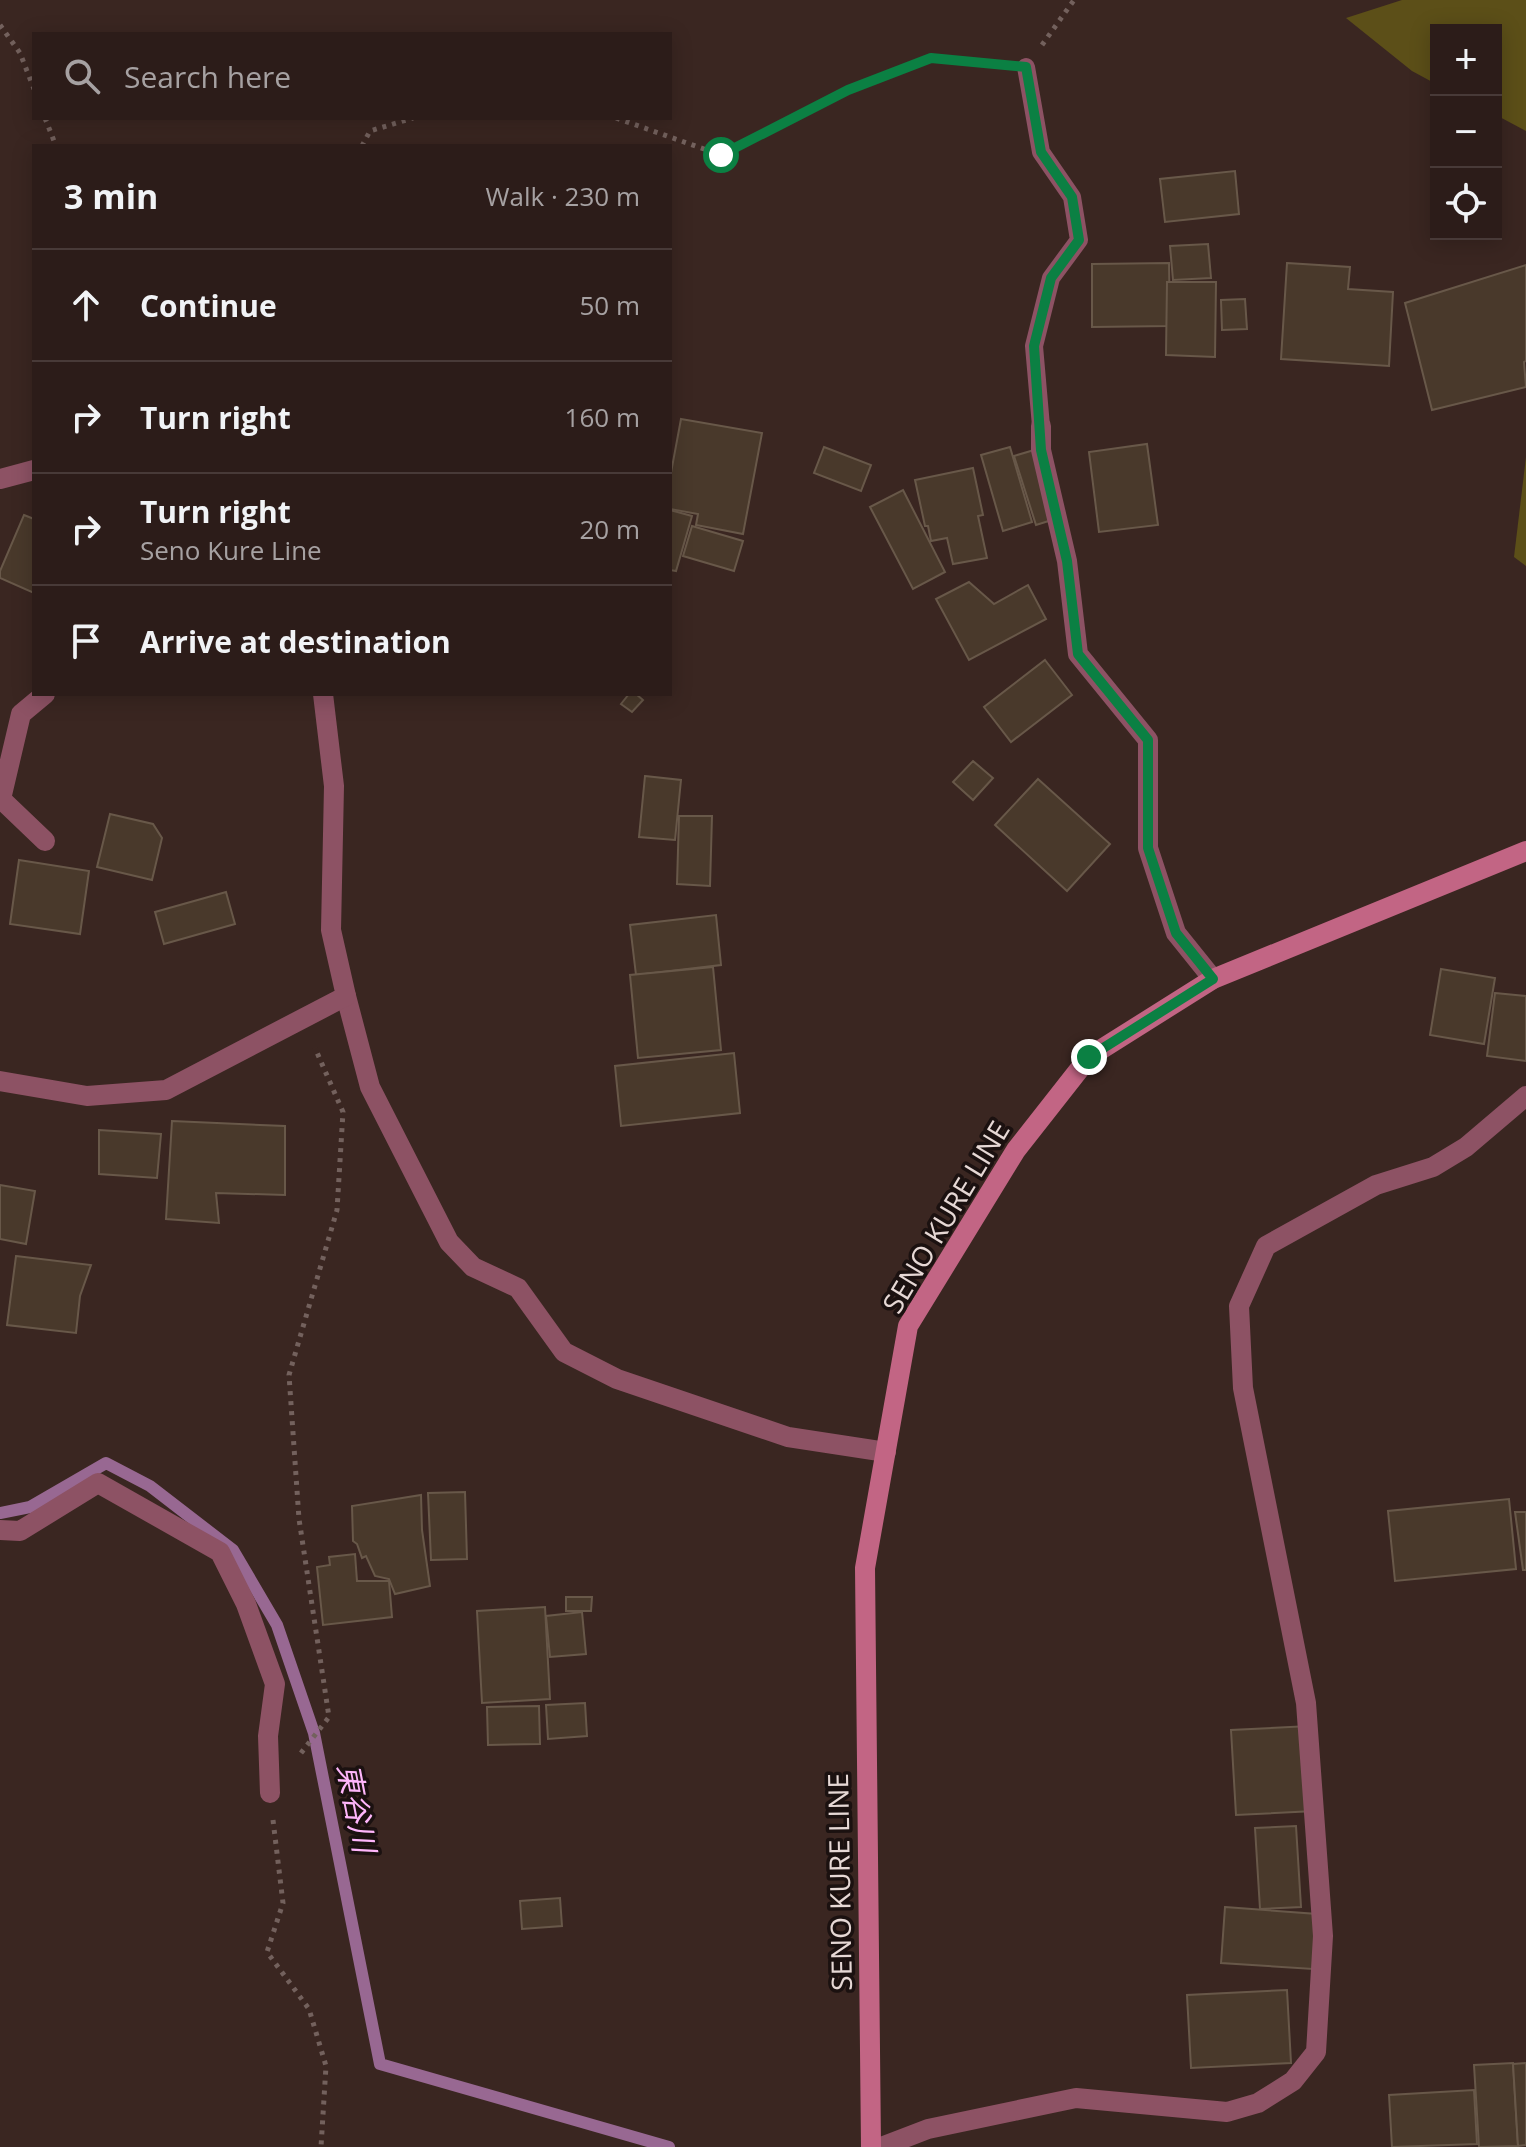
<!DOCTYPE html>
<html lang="en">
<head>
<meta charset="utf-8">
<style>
	:root { --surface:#2c1c19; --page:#342522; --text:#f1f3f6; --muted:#a6a1a2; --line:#483a38 }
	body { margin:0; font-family:"Open Sans","Noto Sans JP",sans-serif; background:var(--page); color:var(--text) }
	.controls { position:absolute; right:24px; top:24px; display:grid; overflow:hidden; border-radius:0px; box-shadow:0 4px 20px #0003 }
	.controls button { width:72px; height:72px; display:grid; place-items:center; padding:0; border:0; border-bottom:2px solid var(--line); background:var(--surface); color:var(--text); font:40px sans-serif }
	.stop { position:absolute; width:24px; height:24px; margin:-18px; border:6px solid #0b8043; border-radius:50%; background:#fff }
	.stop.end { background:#0b8043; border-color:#fff; box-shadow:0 2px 8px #0008 }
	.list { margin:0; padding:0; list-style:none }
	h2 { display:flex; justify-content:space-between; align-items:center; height:104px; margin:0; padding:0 32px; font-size:34px }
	h2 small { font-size:26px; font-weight:400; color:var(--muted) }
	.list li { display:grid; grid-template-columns:52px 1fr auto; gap:24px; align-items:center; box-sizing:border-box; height:112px; padding:0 32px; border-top:2px solid var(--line) }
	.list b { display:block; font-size:30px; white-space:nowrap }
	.list p { margin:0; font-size:26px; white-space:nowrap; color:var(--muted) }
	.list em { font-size:26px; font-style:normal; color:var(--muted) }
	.icon { flex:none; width:44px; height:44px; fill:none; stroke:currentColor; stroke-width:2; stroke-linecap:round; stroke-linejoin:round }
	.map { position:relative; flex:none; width:1526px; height:2147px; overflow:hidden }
	.search { position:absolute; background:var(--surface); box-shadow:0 4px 20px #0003; left:32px; top:32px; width:640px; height:88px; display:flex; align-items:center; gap:20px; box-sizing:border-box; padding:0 28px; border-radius:0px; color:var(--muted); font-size:30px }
	.panel { position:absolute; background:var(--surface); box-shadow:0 4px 20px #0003; left:32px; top:144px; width:640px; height:552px; border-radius:0px }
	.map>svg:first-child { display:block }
</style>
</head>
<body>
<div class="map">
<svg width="1526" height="2147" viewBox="0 0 1526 2147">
	<rect width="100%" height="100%" fill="#3a2621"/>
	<g fill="#5c4f18">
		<polygon points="1402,0 1526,0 1526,131 1496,115 1496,30 1436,30 1436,84 1412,71 1346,18"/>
		<polygon points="1526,457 1526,566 1514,557"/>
	</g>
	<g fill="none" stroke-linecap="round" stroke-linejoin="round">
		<polyline stroke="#986892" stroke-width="12" points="0,1513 30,1507 106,1463 150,1486 233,1550 277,1625 314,1733 380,2064 669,2147"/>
	</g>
	<g fill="#49392b" stroke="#685849" stroke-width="2">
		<polygon points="1235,171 1239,214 1165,222 1160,179"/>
		<polygon points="1208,244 1211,278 1173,280 1170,246"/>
		<polygon points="1169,263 1170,326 1092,327 1092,264"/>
		<polygon points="1287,263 1350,267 1348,289 1393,292 1389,366 1281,359"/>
		<polygon points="1526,265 1526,361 1524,362 1526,387 1432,410 1405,303"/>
		<polygon points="1167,282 1216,282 1215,357 1166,355"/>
		<polygon points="1245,299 1247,329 1222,330 1221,300"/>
		<polygon points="681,419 762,433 743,534 696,525 698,514 670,509 670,478"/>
		<polygon points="1147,444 1158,525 1099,532 1089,452"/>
		<polygon points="824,447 871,465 861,491 814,473"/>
		<polygon points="1010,447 1032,522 1003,531 981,455"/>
		<polygon points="1034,450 1055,519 1036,525 1014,456"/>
		<polygon points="973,468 983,515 978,516 987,558 953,564 947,538 931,541 928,526 925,526 915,480"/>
		<polygon points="903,490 945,572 913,589 870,507"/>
		<polygon points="670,510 692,516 676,571 670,570"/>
		<polygon points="24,515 34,519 34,593 0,578 0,571"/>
		<polygon points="692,526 743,541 734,571 683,556"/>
		<polygon points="969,582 994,604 1028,585 1046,619 969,660 936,599"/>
		<polygon points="1045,660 1072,695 1011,742 984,707"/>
		<polygon points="629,694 636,694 643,700 632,712 621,704"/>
		<polygon points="973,761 993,778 973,800 953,782"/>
		<polygon points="645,776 681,780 675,840 639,837"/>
		<polygon points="1038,779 1110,844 1067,891 995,825"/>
		<polygon points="110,814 153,824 162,838 152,880 97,867"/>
		<polygon points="679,816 712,816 710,886 677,884"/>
		<polygon points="19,860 89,871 80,934 10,924"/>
		<polygon points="226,892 235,924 164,944 155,912"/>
		<polygon points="716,915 721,965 636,975 630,925"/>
		<polygon points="713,967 721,1050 638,1058 630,975"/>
		<polygon points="1441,969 1495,978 1484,1044 1430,1035"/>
		<polygon points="1495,993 1526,996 1526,1061 1487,1056"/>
		<polygon points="734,1053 740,1113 621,1126 615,1066"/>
		<polygon points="172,1121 285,1126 285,1195 216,1193 219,1223 166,1219"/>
		<polygon points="99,1130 161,1134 157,1178 99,1174"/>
		<polygon points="0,1185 35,1191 26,1244 0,1239"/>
		<polygon points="16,1256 91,1265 80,1296 76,1333 7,1325"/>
		<polygon points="465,1492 467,1559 431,1560 428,1493"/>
		<polygon points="421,1495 422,1530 430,1586 395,1594 389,1579 375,1576 366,1556 362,1558 357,1544 353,1541 352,1506"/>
		<polygon points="1509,1499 1516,1569 1395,1581 1388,1511"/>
		<polygon points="1515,1512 1526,1512 1526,1570 1523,1570"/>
		<polygon points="355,1554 357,1581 389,1581 392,1617 323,1625 317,1567 330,1565 329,1557"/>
		<polygon points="566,1597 592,1597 591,1611 566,1611"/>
		<polygon points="545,1607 550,1699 482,1703 477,1611"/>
		<polygon points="582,1612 586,1654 550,1657 546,1616"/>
		<polygon points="585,1703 587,1736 548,1739 546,1705"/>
		<polygon points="539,1706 540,1744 488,1745 487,1707"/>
		<polygon points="1309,1726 1314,1811 1236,1815 1231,1730"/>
		<polygon points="1296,1826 1301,1907 1260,1909 1255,1828"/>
		<polygon points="560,1898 562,1926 522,1929 520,1901"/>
		<polygon points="1225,1907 1317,1914 1313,1969 1221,1963"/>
		<polygon points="1287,1990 1291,2063 1191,2068 1187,1995"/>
		<polygon points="1513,2063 1518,2146 1479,2147 1474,2065"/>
		<polygon points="1526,2063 1526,2145 1518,2146 1513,2064"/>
		<polygon points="1474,2090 1477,2144 1392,2147 1389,2095"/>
	</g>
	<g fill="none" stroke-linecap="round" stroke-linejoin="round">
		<g stroke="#73615d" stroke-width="5" stroke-dasharray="4 6" stroke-linecap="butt">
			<polyline points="0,25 20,53 34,89"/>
			<polyline points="1042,45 1074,0"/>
			<polyline points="45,118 56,146"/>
			<polyline points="616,118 721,155 848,90 931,58 995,64"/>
			<polyline points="362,146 370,131 413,118"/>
			<polyline points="301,1753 329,1717 299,1519 289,1375 337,1210 343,1112 315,1048"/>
			<polyline points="273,1820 283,1903 267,1952 309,2009 326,2066 321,2147"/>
		</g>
		<polyline stroke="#8d5264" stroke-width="18" points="1026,67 1041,152 1072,197 1079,240 1051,278 1034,346 1041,426"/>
		<g stroke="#8d5264" stroke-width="20">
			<polyline points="1041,426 1041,450 1067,561 1078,654 1148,740 1148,848 1176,933 1213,979"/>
			<polyline points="0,479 34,470"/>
			<polyline points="45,841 1,799 21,714 45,694"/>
			<polyline points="346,996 370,1087 449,1242 473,1267 518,1288 564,1352 617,1379 788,1437 886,1452"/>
			<polyline points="0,1081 87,1096 166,1090 346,996 331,930 334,786 323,694"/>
			<polyline points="0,1530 20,1531 98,1483 220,1552 246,1604 275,1684 268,1736 270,1793"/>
			<polyline points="881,2147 928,2129 1076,2098 1227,2112 1258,2103 1293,2081 1316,2052 1323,1936 1306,1703 1243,1388 1239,1306 1266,1246 1376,1185 1433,1167 1466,1147 1526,1096"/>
		</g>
		<polyline stroke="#c26584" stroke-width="20" points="871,2147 865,1568 908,1326 1016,1150 1089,1057 1213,979 1526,851"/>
	</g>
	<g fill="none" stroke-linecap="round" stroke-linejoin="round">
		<polyline stroke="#0b8043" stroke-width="10" points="721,155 848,90 931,58 1026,67 1041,152 1072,197 1079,240 1051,278 1034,346 1041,450 1067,561 1078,654 1148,740 1148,848 1176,933 1213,979 1089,1057"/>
	</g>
	<g text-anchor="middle" stroke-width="7" stroke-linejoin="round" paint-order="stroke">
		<g font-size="28" fill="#e6d8d5" stroke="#1b1110">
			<text transform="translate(946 1217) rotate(-59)" y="10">SENO KURE LINE</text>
			<text transform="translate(840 1882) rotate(-91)" y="10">SENO KURE LINE</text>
		</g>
		<g font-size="30" font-style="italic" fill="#feb6fb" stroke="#1b1110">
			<text transform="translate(356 1808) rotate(79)" y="10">東谷川</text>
		</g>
	</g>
</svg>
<div class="controls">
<button>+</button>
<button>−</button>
<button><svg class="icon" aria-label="locate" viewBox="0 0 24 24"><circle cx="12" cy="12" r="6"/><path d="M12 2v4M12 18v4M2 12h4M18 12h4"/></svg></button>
</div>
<div class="stop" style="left:721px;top:155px"></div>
<div class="stop end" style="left:1089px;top:1057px"></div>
<div class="search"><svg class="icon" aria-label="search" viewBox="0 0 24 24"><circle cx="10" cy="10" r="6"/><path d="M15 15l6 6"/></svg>Search here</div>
<section class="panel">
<h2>3 min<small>Walk · 230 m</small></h2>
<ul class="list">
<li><svg class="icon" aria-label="ahead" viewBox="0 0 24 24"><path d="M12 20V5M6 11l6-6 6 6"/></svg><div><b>Continue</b></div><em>50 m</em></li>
<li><svg class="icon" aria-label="right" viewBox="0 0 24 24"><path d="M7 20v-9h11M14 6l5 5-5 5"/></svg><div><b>Turn right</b></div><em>160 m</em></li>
<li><svg class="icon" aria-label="right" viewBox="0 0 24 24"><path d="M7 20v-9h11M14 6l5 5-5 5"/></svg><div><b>Turn right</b><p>Seno Kure Line</p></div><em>20 m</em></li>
<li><svg class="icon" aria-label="arrive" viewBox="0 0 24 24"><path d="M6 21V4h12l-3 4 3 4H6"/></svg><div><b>Arrive at destination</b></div></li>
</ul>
</section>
</div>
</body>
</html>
